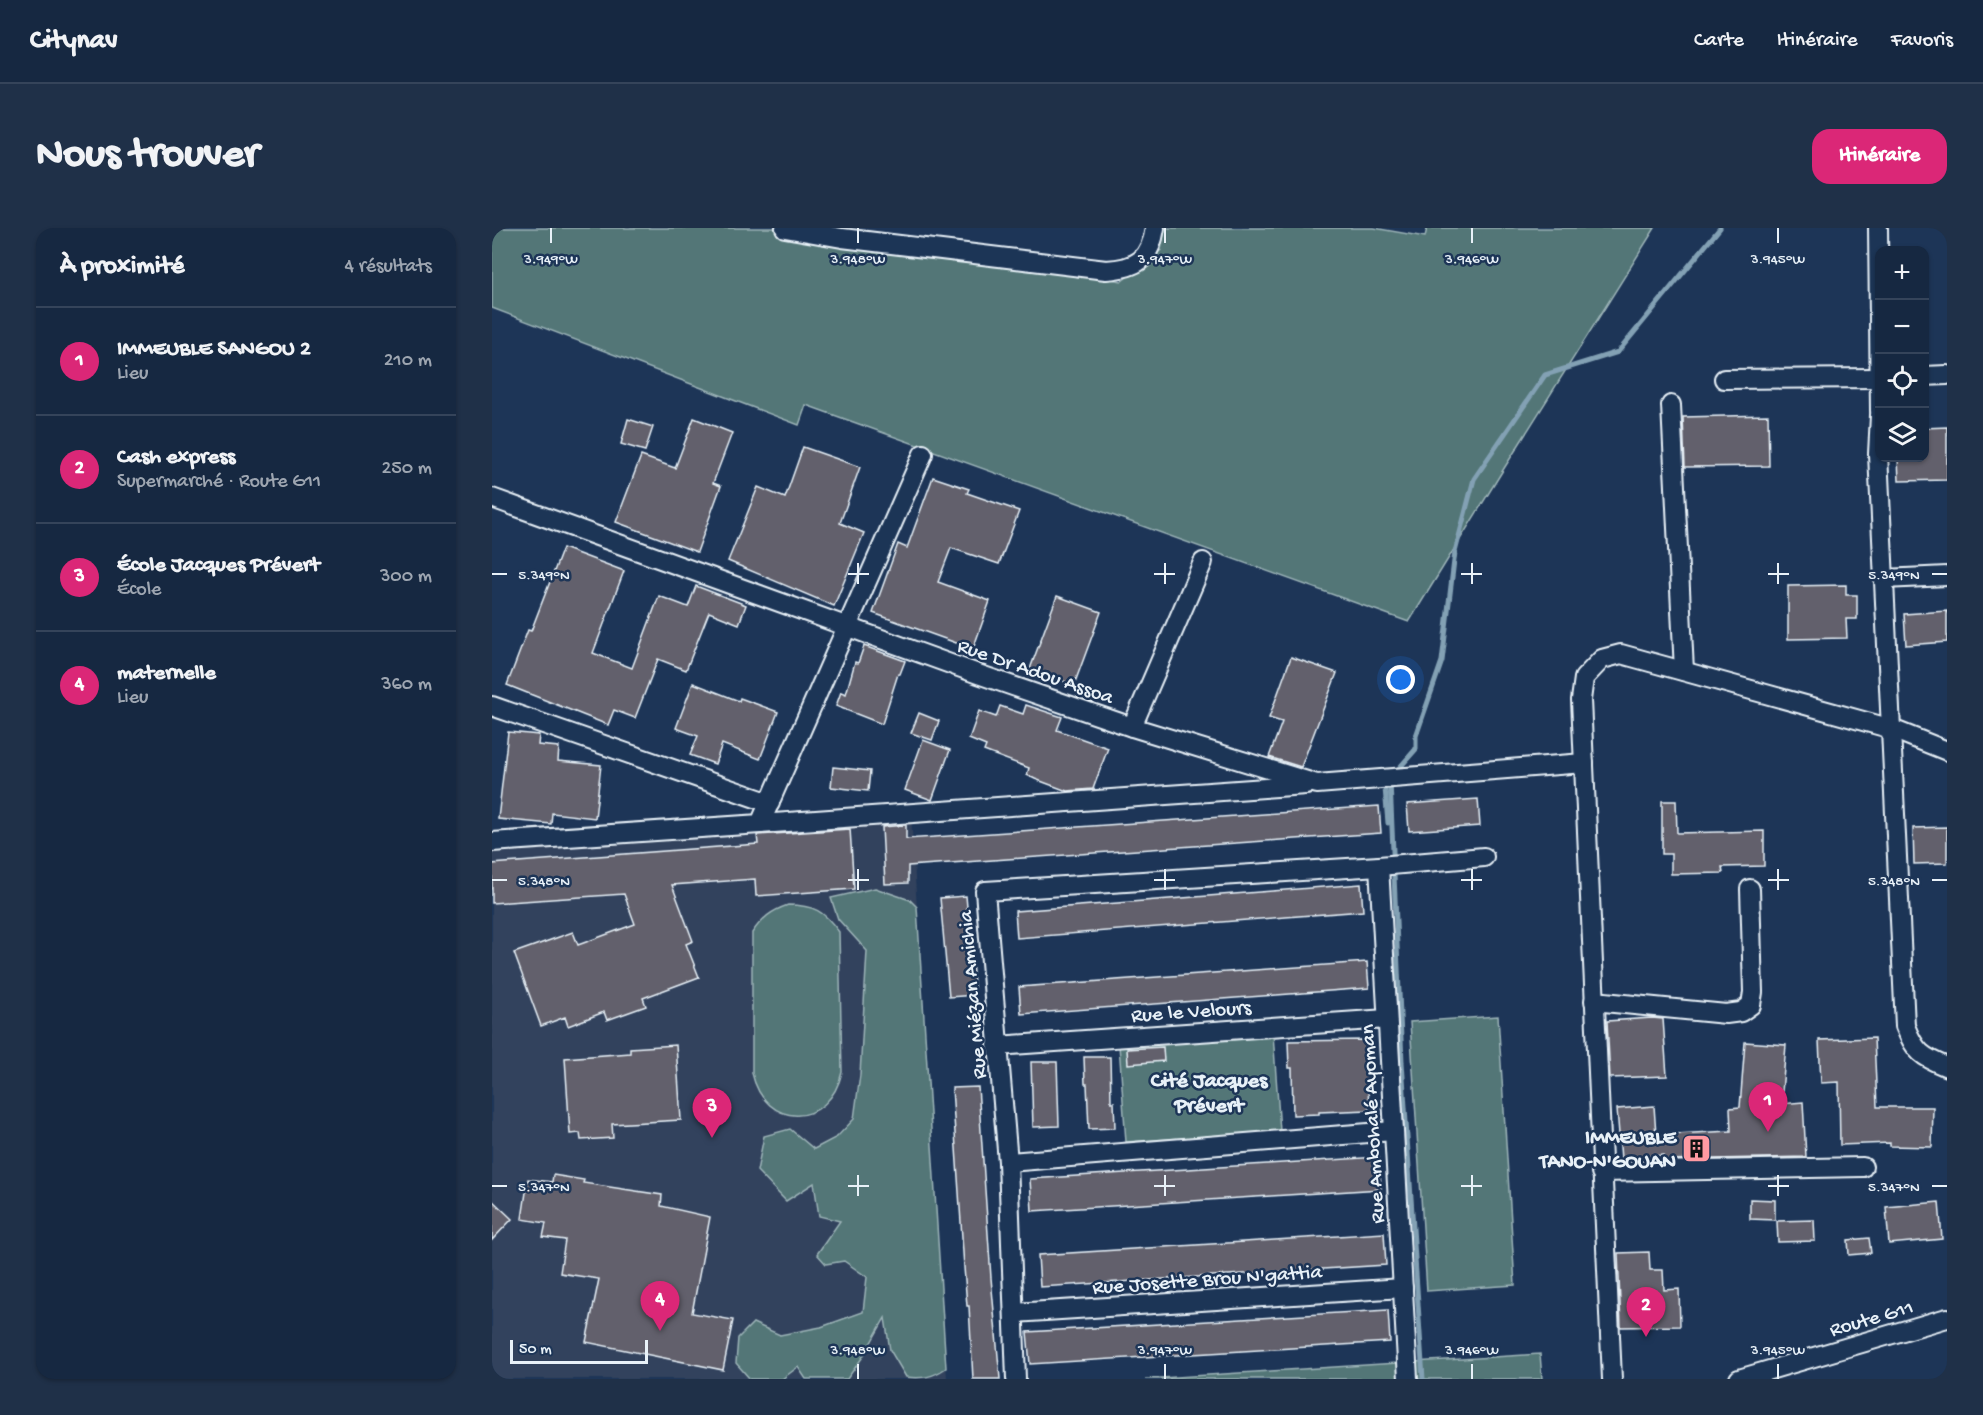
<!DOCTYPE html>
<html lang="fr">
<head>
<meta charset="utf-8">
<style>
	:root { --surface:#162841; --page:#1f3048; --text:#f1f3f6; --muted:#9ea6b1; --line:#35445a; --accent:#db2777 }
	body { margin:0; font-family:"Gochi Hand",sans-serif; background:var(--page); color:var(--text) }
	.controls { position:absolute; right:18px; top:18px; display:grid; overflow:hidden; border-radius:12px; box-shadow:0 2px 4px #0004 }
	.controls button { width:54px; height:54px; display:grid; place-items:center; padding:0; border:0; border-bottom:2px solid var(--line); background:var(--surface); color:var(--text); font:30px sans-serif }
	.scale { position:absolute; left:18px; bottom:15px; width:138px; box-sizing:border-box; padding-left:6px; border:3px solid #e8f1f8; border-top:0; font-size:16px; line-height:21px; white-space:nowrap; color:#e8f1f8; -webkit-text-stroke:4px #1d3557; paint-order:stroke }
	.you { position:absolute; left:909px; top:452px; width:21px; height:21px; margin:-15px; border:4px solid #fff; border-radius:50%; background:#1a73e8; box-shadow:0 0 0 9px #1a73e833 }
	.badge { display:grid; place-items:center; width:39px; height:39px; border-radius:50%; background:var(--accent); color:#fff; font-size:20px; font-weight:700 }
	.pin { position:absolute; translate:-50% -50px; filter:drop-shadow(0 2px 3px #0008) }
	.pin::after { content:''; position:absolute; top:32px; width:21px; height:18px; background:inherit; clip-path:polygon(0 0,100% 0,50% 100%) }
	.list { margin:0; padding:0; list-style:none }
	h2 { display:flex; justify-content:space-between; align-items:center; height:78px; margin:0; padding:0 24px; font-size:26px }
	h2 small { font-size:20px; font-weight:400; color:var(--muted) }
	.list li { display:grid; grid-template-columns:39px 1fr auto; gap:18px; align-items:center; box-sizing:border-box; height:108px; padding:0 24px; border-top:2px solid var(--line) }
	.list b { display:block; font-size:22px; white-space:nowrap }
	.list p { margin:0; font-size:20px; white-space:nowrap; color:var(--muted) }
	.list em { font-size:20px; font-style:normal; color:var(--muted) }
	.icon { flex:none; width:33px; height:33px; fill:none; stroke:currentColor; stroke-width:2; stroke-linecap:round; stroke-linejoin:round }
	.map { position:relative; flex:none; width:1455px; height:1151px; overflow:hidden; border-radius:18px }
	header { display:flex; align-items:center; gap:36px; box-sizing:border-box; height:84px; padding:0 30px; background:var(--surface); border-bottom:2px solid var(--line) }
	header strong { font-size:28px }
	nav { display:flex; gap:33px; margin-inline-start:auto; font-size:21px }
	.intro { display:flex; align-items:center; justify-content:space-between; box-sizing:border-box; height:144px; padding:0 36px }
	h1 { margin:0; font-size:42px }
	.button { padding:15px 27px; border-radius:18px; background:var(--accent); color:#fff; font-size:21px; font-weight:700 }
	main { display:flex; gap:36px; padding:0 36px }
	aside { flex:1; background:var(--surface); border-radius:18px; box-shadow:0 2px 4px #0004 }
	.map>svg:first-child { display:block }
</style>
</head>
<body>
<header>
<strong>Citynav</strong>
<nav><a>Carte</a><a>Itinéraire</a><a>Favoris</a></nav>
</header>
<div class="intro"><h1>Nous trouver</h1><a class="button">Itinéraire</a></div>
<main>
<aside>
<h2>À proximité<small>4 résultats</small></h2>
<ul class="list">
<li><span class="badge">1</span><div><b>IMMEUBLE SANGOU 2</b><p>Lieu</p></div><em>210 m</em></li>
<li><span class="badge">2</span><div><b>Cash express</b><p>Supermarché · Route G11</p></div><em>250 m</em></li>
<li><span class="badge">3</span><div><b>École Jacques Prévert</b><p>École</p></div><em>300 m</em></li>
<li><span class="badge">4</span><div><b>maternelle</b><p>Lieu</p></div><em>360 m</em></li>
</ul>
</aside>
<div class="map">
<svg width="1455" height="1151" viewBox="0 0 1455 1151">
	<rect width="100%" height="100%" fill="#1d3557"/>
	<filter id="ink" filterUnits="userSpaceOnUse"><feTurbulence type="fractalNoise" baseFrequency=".0167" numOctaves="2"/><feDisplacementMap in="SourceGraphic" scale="12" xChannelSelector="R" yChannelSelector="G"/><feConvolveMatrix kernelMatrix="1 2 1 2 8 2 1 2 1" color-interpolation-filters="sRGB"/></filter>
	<g filter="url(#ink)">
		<polygon fill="#32425d" points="419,587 455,1151 0,1151 0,618"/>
		<g fill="#527677" stroke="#9db4b8" stroke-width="1.5">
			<polygon points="0,0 303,0 630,53 669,22 673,0 882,0 933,9 935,0 1163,0 1011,242 917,394 314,177 307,197 0,80"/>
			<path d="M383,660L418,672L425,679L454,1140C441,1149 431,1151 414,1149L398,1122L393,1090L370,1130L355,1151H314L306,1139L290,1151H258L244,1135L246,1110L261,1095L288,1107L329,1099L371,1084L375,1049L352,1033L334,1036L325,1026L348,993L327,988L322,955L294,973L265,943L272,908L298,901L322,921L345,909L362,891L368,847L375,723L346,691L339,670Z"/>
			<path d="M296,677C322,677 332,683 347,704L350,844C337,901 273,902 260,845V705C270,690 279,683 296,677Z"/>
			<polygon points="1006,788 1023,1057 935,1063 918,794"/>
			<polygon points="781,806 788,903 634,914 627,817"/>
			<polygon points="1048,1126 1050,1151 653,1151"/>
		</g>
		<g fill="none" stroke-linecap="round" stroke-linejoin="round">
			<g stroke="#83a1b4" stroke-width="5">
				<polyline points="902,546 924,521 924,508 950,433 963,324 982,251 1053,147 1126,124 1228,0"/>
				<polyline points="898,553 910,834 931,1151"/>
				<polyline points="893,560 896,595"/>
			</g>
		</g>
		<g fill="#62616c" stroke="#e8f1f8" stroke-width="1.5">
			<polygon points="1276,187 1277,238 1193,239 1191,189"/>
			<polygon points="202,190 240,205 221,255 229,258 205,324 124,294 149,228 183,240"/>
			<polygon points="136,191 161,199 153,223 129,216"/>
			<polygon points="1455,199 1455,252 1407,253 1406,230 1432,230 1432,200"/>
			<polygon points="311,219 368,239 348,295 372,305 342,378 236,333 266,259 293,270"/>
			<polygon points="441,249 477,261 475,265 527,283 507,336 459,320 446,354 498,373 481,421 381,385 406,316 415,320"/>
			<polygon points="71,320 132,343 101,425 140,440 167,368 196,379 204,358 254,377 247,396 217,384 194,442 166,431 143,490 122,482 116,497 15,457 36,402 39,403"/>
			<polygon points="1354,357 1354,367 1365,367 1365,391 1354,391 1355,410 1296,411 1296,358"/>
			<polygon points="565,368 609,384 582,457 538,441"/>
			<polygon points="1455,383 1455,414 1414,417 1412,386"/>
			<polygon points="372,418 413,433 408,446 406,446 390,496 344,478 349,464 354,466 363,434 366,435"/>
			<polygon points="799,429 845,445 809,539 777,529 790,494 777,490"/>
			<polygon points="201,455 247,473 248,470 286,484 268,531 230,516 223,536 198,527 206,508 184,500"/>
			<polygon points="534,477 570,489 565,502 616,520 601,561 575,563 543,551 535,547 537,540 492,523 494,518 477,511 487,483 504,489 508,478 531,486"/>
			<polygon points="427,485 447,493 440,512 419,505"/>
			<polygon points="16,504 47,507 46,517 67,519 66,533 109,537 103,590 60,585 59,596 6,591"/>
			<polygon points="431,512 458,522 440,572 413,562"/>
			<polygon points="341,539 378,543 376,563 339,559"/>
			<polygon points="986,571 988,598 917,603 915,576"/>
			<polygon points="1170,573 1184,573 1185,605 1272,603 1272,638 1230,639 1231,645 1179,646 1179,626 1170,626"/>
			<polygon points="887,578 889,605 416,638 416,655 393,656 390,599 414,597 414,611"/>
			<polygon points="1455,599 1455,635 1422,636 1421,600"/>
			<polygon points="358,601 362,661 264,668 263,651 180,657 201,713 194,716 207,749 151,770 154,778 115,792 112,784 76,798 73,789 49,798 22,725 81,704 86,717 143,696 132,666 0,675 0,636 266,616 265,607"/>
			<polygon points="869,656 871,683 525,710 523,683"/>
			<polygon points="474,668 483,767 457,769 448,670"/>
			<polygon points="875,734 877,760 529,786 527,759"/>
			<polygon points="1160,790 1171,791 1175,848 1118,850 1115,793"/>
			<polygon points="1382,810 1385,879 1441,879 1440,919 1398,918 1398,915 1348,917 1347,854 1329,855 1327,812"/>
			<polygon points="874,812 877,882 827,884 827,886 801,887 800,840 797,840 796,813"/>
			<polygon points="1253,814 1294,817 1289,876 1311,874 1314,929 1171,932 1171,927 1129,931 1125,881 1162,878 1164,907 1239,903 1238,880 1248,879"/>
			<polygon points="184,817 189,892 120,896 121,910 89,912 88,905 78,906 73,830 138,825 138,820"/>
			<polygon points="671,819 672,833 636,836 635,821"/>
			<polygon points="592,829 618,829 619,874 622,874 623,900 597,901 595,856 593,856"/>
			<polygon points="539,834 565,834 567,898 541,899"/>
			<polygon points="486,859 499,1050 508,1151 481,1151 477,1078 475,1078 472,1039 460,860"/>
			<polygon points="887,929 889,961 540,983 538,951"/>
			<polygon points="61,947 92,952 91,955 170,967 169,978 218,989 200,1085 241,1092 231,1142 94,1114 107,1051 68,1045 73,1012 51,1009 54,995 30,991 36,951 60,954"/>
			<polygon points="1258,971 1283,972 1283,992 1258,991"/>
			<polygon points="0,972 20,991 0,1012"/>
			<polygon points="1447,974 1450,1011 1397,1016 1394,979"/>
			<polygon points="1322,992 1323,1013 1286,1014 1285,993"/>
			<polygon points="892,1005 894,1037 548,1059 546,1027"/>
			<polygon points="1377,1010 1379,1025 1357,1027 1356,1012"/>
			<polygon points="1157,1024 1158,1042 1171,1042 1172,1062 1187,1061 1188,1098 1129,1099 1126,1025"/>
			<polygon points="896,1082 898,1114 538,1136 535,1104"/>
		</g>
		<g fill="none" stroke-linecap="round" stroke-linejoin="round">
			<defs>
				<g id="minor">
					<path d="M293,0L350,10L614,42C645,40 658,32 663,0"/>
					<polyline points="1386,0 1388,183"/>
					<polyline points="1432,148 1455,147"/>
					<polyline points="1232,151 1388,150"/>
					<polyline points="1179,177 1192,443"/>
					<path d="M1388,187L1386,226L1413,798C1423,824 1430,829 1455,839"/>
					<polyline points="0,270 486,446 640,499 825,556 1092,535"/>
					<polyline points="1392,351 1455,348"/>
					<polyline points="0,478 278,575"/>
					<polyline points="640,499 711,334"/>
					<polyline points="268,596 814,557"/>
					<polyline points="0,614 268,596 431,226"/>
					<polyline points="887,638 916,1151"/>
					<polyline points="1102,773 1234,786 1249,784 1259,777 1261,764 1258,661"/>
					<polyline points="505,818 895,791"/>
					<polyline points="516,934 901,903"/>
					<polyline points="1109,944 1371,939"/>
					<polyline points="522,1085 911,1060"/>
					<polyline points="524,1151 516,934 493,663 887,638 992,629"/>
					<polyline points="1120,1151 1089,472 1092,450 1110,431 1129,426 1400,501 1455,523"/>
					<polyline points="1247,1151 1455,1090"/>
				</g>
			</defs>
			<use href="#minor" stroke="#e8f1f8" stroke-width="22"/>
			<use href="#minor" stroke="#1d3557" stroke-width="18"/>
		</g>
	</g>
	<path fill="none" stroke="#e8f1f8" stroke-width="2" d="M59,0V15M366,0V15M673,0V15M980,0V15M1286,0V15M366,335V356M673,335V356M980,335V356M1286,335V356M0,346H15M356,346H377M662,346H683M969,346H990M1276,346H1297M1440,346H1455M366,641V662M673,641V662M980,641V662M1286,641V662M0,652H15M356,652H377M662,652H683M969,652H990M1276,652H1297M1440,652H1455M366,947V968M673,947V968M980,947V968M1286,947V968M0,958H15M356,958H377M662,958H683M969,958H990M1276,958H1297M1440,958H1455M366,1136V1151M673,1136V1151M980,1136V1151M1286,1136V1151"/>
	<defs>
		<symbol id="building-square" viewBox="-11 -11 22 22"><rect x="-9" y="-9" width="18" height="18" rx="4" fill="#ff9aa2" stroke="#1d3557"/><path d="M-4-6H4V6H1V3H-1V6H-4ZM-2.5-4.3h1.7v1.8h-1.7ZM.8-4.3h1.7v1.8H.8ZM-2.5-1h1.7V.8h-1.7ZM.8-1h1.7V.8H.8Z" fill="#111"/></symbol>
	</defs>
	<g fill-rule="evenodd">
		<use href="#building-square" x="1188" y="904" width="33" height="33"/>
	</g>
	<g text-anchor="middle" stroke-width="5" stroke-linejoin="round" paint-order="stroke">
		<g font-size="21" fill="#e8f1f8" stroke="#1d3557">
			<text transform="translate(544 442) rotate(19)" y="7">Rue Dr Adou Assoa</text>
			<text transform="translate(479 767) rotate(-95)" y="7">Rue Miézan Amichia</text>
			<text transform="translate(699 782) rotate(-4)" y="7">Rue le Velours</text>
			<text transform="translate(879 896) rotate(-93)" y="7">Rue Ambohalé Ayoman</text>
			<text transform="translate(715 1050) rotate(-4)" y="7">Rue Josette Brou N'gattia</text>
			<text transform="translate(1379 1089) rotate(-16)" y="7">Route G11</text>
		</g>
		<g font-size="21" font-weight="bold" fill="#e8f1f8" stroke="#1d3557" text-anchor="end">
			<text x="1184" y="915">IMMEUBLE<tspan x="1184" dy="24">TANO-N'GOUAN</tspan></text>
		</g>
		<g font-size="22" font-weight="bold" fill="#e8f1f8" stroke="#1d3557">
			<text x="717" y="858">Cité Jacques<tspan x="717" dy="25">Prévert</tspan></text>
		</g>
	</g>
	<g font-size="15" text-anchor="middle" fill="#e8f1f8" stroke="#1d3557" stroke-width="5" stroke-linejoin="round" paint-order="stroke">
		<text x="59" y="35">3.949°W</text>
		<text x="366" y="35">3.948°W</text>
		<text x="673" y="35">3.947°W</text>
		<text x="980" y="35">3.946°W</text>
		<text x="1286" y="35">3.945°W</text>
		<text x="52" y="351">5.349°N</text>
		<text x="1402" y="351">5.349°N</text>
		<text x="52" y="657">5.348°N</text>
		<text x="1402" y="657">5.348°N</text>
		<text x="52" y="963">5.347°N</text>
		<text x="1402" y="963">5.347°N</text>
		<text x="366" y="1126">3.948°W</text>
		<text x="673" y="1126">3.947°W</text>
		<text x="980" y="1126">3.946°W</text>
		<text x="1286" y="1126">3.945°W</text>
	</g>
</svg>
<div class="controls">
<button>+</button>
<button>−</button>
<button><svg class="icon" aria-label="locate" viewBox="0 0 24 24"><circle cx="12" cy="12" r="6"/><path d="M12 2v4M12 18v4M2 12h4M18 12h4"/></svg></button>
<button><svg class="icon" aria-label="layers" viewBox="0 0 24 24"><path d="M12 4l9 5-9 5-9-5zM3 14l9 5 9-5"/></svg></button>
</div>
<div class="scale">50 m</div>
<div class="you"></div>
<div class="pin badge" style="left:1276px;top:904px">1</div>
<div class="pin badge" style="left:1154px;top:1109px">2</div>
<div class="pin badge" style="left:220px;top:910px">3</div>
<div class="pin badge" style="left:168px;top:1103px">4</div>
</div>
</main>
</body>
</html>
